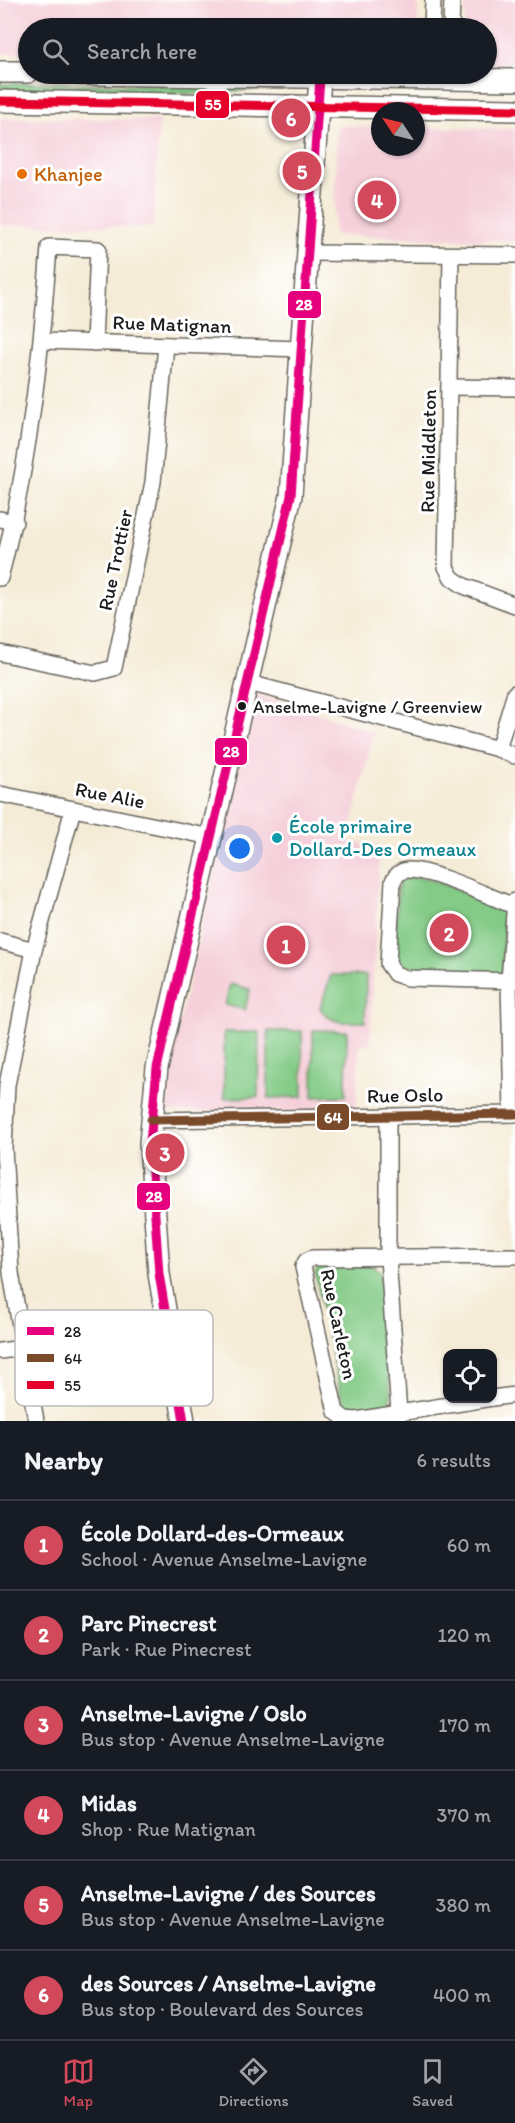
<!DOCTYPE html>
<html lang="en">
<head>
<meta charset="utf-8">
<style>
	:root { --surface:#171b24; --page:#20242c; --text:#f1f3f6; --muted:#9ea1a6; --line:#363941; --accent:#d1495b }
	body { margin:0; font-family:Itim,sans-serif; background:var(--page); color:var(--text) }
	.controls { position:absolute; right:18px; bottom:18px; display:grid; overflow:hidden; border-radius:12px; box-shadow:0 2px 4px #0004 }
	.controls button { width:54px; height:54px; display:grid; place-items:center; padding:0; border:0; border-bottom:2px solid var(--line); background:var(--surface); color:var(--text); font:30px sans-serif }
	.compass { position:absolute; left:371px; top:102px; width:54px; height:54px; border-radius:50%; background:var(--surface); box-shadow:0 2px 4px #0004; rotate:305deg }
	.you { position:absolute; left:240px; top:849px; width:21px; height:21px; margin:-15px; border:4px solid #fff; border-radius:50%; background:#1a73e8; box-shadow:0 0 0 9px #1a73e833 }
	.badge { display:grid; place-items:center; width:39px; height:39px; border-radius:50%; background:var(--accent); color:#fff; font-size:20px; font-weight:700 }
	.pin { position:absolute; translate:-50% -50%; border:3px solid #fff; box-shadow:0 2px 6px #0006 }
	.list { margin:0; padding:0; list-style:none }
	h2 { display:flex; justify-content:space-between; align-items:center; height:78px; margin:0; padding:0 24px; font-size:26px }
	h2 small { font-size:20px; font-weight:400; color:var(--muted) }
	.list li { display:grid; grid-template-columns:39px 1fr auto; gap:18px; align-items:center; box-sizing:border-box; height:90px; padding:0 24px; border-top:2px solid var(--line) }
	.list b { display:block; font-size:22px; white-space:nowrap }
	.list p { margin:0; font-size:20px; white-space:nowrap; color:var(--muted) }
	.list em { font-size:20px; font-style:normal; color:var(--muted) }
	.icon { flex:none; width:33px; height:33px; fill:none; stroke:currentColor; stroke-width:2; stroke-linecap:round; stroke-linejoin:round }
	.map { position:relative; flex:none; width:515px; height:1421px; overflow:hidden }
	.search { position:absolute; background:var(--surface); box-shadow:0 2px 4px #0004; left:18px; right:18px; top:18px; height:66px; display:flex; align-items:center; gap:15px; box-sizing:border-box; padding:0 21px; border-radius:33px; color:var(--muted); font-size:22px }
	.sheet { height:618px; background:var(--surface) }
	nav { display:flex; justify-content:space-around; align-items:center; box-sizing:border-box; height:84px; border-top:2px solid var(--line); background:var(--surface); font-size:16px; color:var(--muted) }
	nav a { display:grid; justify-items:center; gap:3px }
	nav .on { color:var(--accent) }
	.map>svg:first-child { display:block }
</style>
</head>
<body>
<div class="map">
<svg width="515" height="1421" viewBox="0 0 515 1421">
	<rect width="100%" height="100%" fill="#fff"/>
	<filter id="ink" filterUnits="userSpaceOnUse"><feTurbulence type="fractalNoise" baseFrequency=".0167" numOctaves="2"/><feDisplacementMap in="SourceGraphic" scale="12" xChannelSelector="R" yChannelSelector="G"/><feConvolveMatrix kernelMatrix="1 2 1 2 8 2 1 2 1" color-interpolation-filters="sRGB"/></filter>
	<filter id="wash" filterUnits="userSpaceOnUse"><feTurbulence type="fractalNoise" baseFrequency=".008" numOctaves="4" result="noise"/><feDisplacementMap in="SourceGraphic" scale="24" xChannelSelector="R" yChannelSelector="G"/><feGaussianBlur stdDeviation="1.35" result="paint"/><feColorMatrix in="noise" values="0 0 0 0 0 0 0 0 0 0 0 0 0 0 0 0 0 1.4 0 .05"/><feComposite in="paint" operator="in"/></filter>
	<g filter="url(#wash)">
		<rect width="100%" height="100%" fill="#f5ecd7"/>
		<g fill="#f5cfd9">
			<polygon points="0,0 297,2 297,0 418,0 418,28 28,28 28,54 0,53"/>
			<polygon points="465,0 515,0 515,64 487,63 486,28 465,28"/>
			<polygon points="0,118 159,120 153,227 0,225"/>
			<polygon points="337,126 380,127 380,147 416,147 416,127 515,129 515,241 334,235"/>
			<polygon points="255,693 374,732 348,841 380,846 370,1043 359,1046 356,1110 167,1112 173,1051"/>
		</g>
		<g fill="#83cb86" stroke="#507451" stroke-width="1.5">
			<polygon points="32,83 258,87 258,89 212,94 0,90 0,84"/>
			<polygon points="409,877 425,878 503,905 503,974 411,974 399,970 393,962 399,882"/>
			<path d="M331,975H366L365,1022C345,1022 333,1026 320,1008Z"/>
			<polygon points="230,984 250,989 245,1010 225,1005"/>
			<polygon points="313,1030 347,1031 346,1096 313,1097"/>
			<polygon points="268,1031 302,1031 303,1097 268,1098"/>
			<polygon points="224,1032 259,1032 258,1097 224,1098"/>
			<polygon points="325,1263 371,1265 380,1271 391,1395 389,1404 384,1409 354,1413 346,1409 342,1402 315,1273 317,1269"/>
		</g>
	</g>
	<g filter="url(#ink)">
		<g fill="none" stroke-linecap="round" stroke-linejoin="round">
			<defs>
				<g id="street">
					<polyline points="432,28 433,0"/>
					<polyline points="451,28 452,0"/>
					<polyline points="309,253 515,255"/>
					<polyline points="451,255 446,567 452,578 464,586 515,605"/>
					<polyline points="42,341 301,349"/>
					<polyline points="450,387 515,388"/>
					<polyline points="0,519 15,522"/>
					<path d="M0,578C28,470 41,358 49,247L98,249L94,343"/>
					<polyline points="0,653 95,673 114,668 153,482 166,345"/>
					<polyline points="249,683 498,749 515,756"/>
					<polyline points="498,749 515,693"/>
					<polyline points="0,794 211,837"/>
					<path d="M514,906C488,896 431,869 407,870C400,871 396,875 393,881L388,964L395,974L407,978L515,981"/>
					<polyline points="0,941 34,950"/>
					<polyline points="512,1114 509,981 515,901"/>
					<polyline points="388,1116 388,1258 399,1413"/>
					<polyline points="151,1120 515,1114"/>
					<polyline points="0,1351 23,1348"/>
					<polyline points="492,1398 356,1420 345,1419 336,1412 303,1267 306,1261 312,1258 515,1256"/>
					<polyline points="492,1398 515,1395"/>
					<polyline points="36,1421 11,1273 4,1148 7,1085 34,950 73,809"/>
				</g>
				<g id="secondary">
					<polyline points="0,72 28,72"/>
					<polyline points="81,74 515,80"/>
					<polyline points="0,101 515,110"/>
					<polyline points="184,1421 159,1274 150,1143 157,1068 291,496 320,78"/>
				</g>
			</defs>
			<use href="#street" stroke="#68655d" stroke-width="18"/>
			<use href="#secondary" stroke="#68655d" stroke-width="24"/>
			<use href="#street" stroke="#fff" stroke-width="15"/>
			<use href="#secondary" stroke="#fff" stroke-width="21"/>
			<defs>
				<polyline id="bus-1" points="184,1421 159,1274 150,1143 157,1068 291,496 320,78"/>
				<polyline id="bus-2" points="151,1120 515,1114"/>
				<polyline id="bus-3" points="0,101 515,110"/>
			</defs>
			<use href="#bus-1" stroke="#fff" stroke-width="14"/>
			<use href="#bus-2" stroke="#fff" stroke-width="14"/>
			<use href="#bus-3" stroke="#fff" stroke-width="14"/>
			<use href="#bus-1" stroke="#e5007d" stroke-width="9"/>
			<use href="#bus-2" stroke="#7a4b2a" stroke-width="9"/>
			<use href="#bus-3" stroke="#e4002b" stroke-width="9"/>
		</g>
	</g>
	<circle fill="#e8710a" stroke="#fff" stroke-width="2" cx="22" cy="174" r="6"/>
	<circle fill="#1c1c1c" stroke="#fff" stroke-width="2" cx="242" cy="706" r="5"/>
	<circle fill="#0f9aa8" stroke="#fff" stroke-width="2" cx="277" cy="838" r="6"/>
	<g text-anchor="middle" stroke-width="6" stroke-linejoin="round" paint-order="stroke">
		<g font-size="18" fill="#1c1c1c" stroke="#fff" text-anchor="start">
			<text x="253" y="713">Anselme-Lavigne / Greenview</text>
		</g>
		<g font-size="20" fill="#c56008" stroke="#fff" text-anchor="start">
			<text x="34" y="181">Khanjee</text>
		</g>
		<g font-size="20" fill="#1c1c1c" stroke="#fff">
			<text transform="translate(172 324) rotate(2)" y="7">Rue Matignan</text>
			<text transform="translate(428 451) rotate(-89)" y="7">Rue Middleton</text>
			<text transform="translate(115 560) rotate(-78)" y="7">Rue Trottier</text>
			<text transform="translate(110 795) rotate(11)" y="7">Rue Alie</text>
			<text transform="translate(405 1095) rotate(-1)" y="7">Rue Oslo</text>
			<text transform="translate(339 1324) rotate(78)" y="7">Rue Carleton</text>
		</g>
		<g font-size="20" fill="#0d838f" stroke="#fff" text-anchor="start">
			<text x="289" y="833">École primaire<tspan x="289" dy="23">Dollard-Des Ormeaux</tspan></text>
		</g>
	</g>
	<rect x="15" y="1310" width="198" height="96" rx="9" fill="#fff" stroke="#bbb" stroke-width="1.5"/>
	<rect x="27" y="1327" width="27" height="8" fill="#e5007d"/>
	<rect x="27" y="1354" width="27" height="8" fill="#7a4b2a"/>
	<rect x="27" y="1381" width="27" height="8" fill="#e4002b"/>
	<g font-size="16" fill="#1c1c1c">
		<text x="64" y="1337">28</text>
		<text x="64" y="1364">64</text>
		<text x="64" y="1391">55</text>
	</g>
	<g stroke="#fff" stroke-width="2">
		<rect x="195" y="90" width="35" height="29" rx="6" fill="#e4002b"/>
		<rect x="287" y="290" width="35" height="29" rx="6" fill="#e5007d"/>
		<rect x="214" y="737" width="34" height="29" rx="6" fill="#e5007d"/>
		<rect x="316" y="1103" width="34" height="28" rx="6" fill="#7a4b2a"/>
		<rect x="136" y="1182" width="35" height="29" rx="6" fill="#e5007d"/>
	</g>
	<g font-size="16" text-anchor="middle" font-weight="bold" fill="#fff">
		<text x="213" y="110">55</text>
		<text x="304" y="310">28</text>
		<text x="231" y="757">28</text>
		<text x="333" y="1123">64</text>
		<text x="154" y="1202">28</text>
	</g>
</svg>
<div class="controls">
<button><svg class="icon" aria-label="locate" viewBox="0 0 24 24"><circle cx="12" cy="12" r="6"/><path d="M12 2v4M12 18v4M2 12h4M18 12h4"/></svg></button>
</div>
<svg class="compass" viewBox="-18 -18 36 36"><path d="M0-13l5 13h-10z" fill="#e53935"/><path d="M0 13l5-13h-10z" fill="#9ea1a6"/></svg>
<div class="you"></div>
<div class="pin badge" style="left:286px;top:945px">1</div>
<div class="pin badge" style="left:449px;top:933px">2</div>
<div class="pin badge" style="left:165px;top:1153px">3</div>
<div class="pin badge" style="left:377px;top:200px">4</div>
<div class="pin badge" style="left:302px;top:171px">5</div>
<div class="pin badge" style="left:291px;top:118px">6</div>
<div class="search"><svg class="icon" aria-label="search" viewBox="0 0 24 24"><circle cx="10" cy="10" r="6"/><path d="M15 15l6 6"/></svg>Search here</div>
</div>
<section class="sheet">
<h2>Nearby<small>6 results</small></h2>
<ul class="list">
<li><span class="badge">1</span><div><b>École Dollard-des-Ormeaux</b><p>School · Avenue Anselme-Lavigne</p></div><em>60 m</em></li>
<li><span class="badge">2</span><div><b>Parc Pinecrest</b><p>Park · Rue Pinecrest</p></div><em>120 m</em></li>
<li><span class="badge">3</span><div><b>Anselme-Lavigne / Oslo</b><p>Bus stop · Avenue Anselme-Lavigne</p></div><em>170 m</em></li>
<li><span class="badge">4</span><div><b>Midas</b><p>Shop · Rue Matignan</p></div><em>370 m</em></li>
<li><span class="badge">5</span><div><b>Anselme-Lavigne / des Sources</b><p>Bus stop · Avenue Anselme-Lavigne</p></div><em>380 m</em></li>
<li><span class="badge">6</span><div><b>des Sources / Anselme-Lavigne</b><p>Bus stop · Boulevard des Sources</p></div><em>400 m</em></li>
</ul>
</section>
<nav>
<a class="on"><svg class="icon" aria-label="map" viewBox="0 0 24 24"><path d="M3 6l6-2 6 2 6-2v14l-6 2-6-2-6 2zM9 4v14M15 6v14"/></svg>Map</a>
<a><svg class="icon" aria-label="directions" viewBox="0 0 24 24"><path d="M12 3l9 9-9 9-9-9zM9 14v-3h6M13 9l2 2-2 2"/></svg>Directions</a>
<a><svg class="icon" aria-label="saved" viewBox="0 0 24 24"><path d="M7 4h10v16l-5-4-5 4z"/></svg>Saved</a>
</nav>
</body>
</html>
